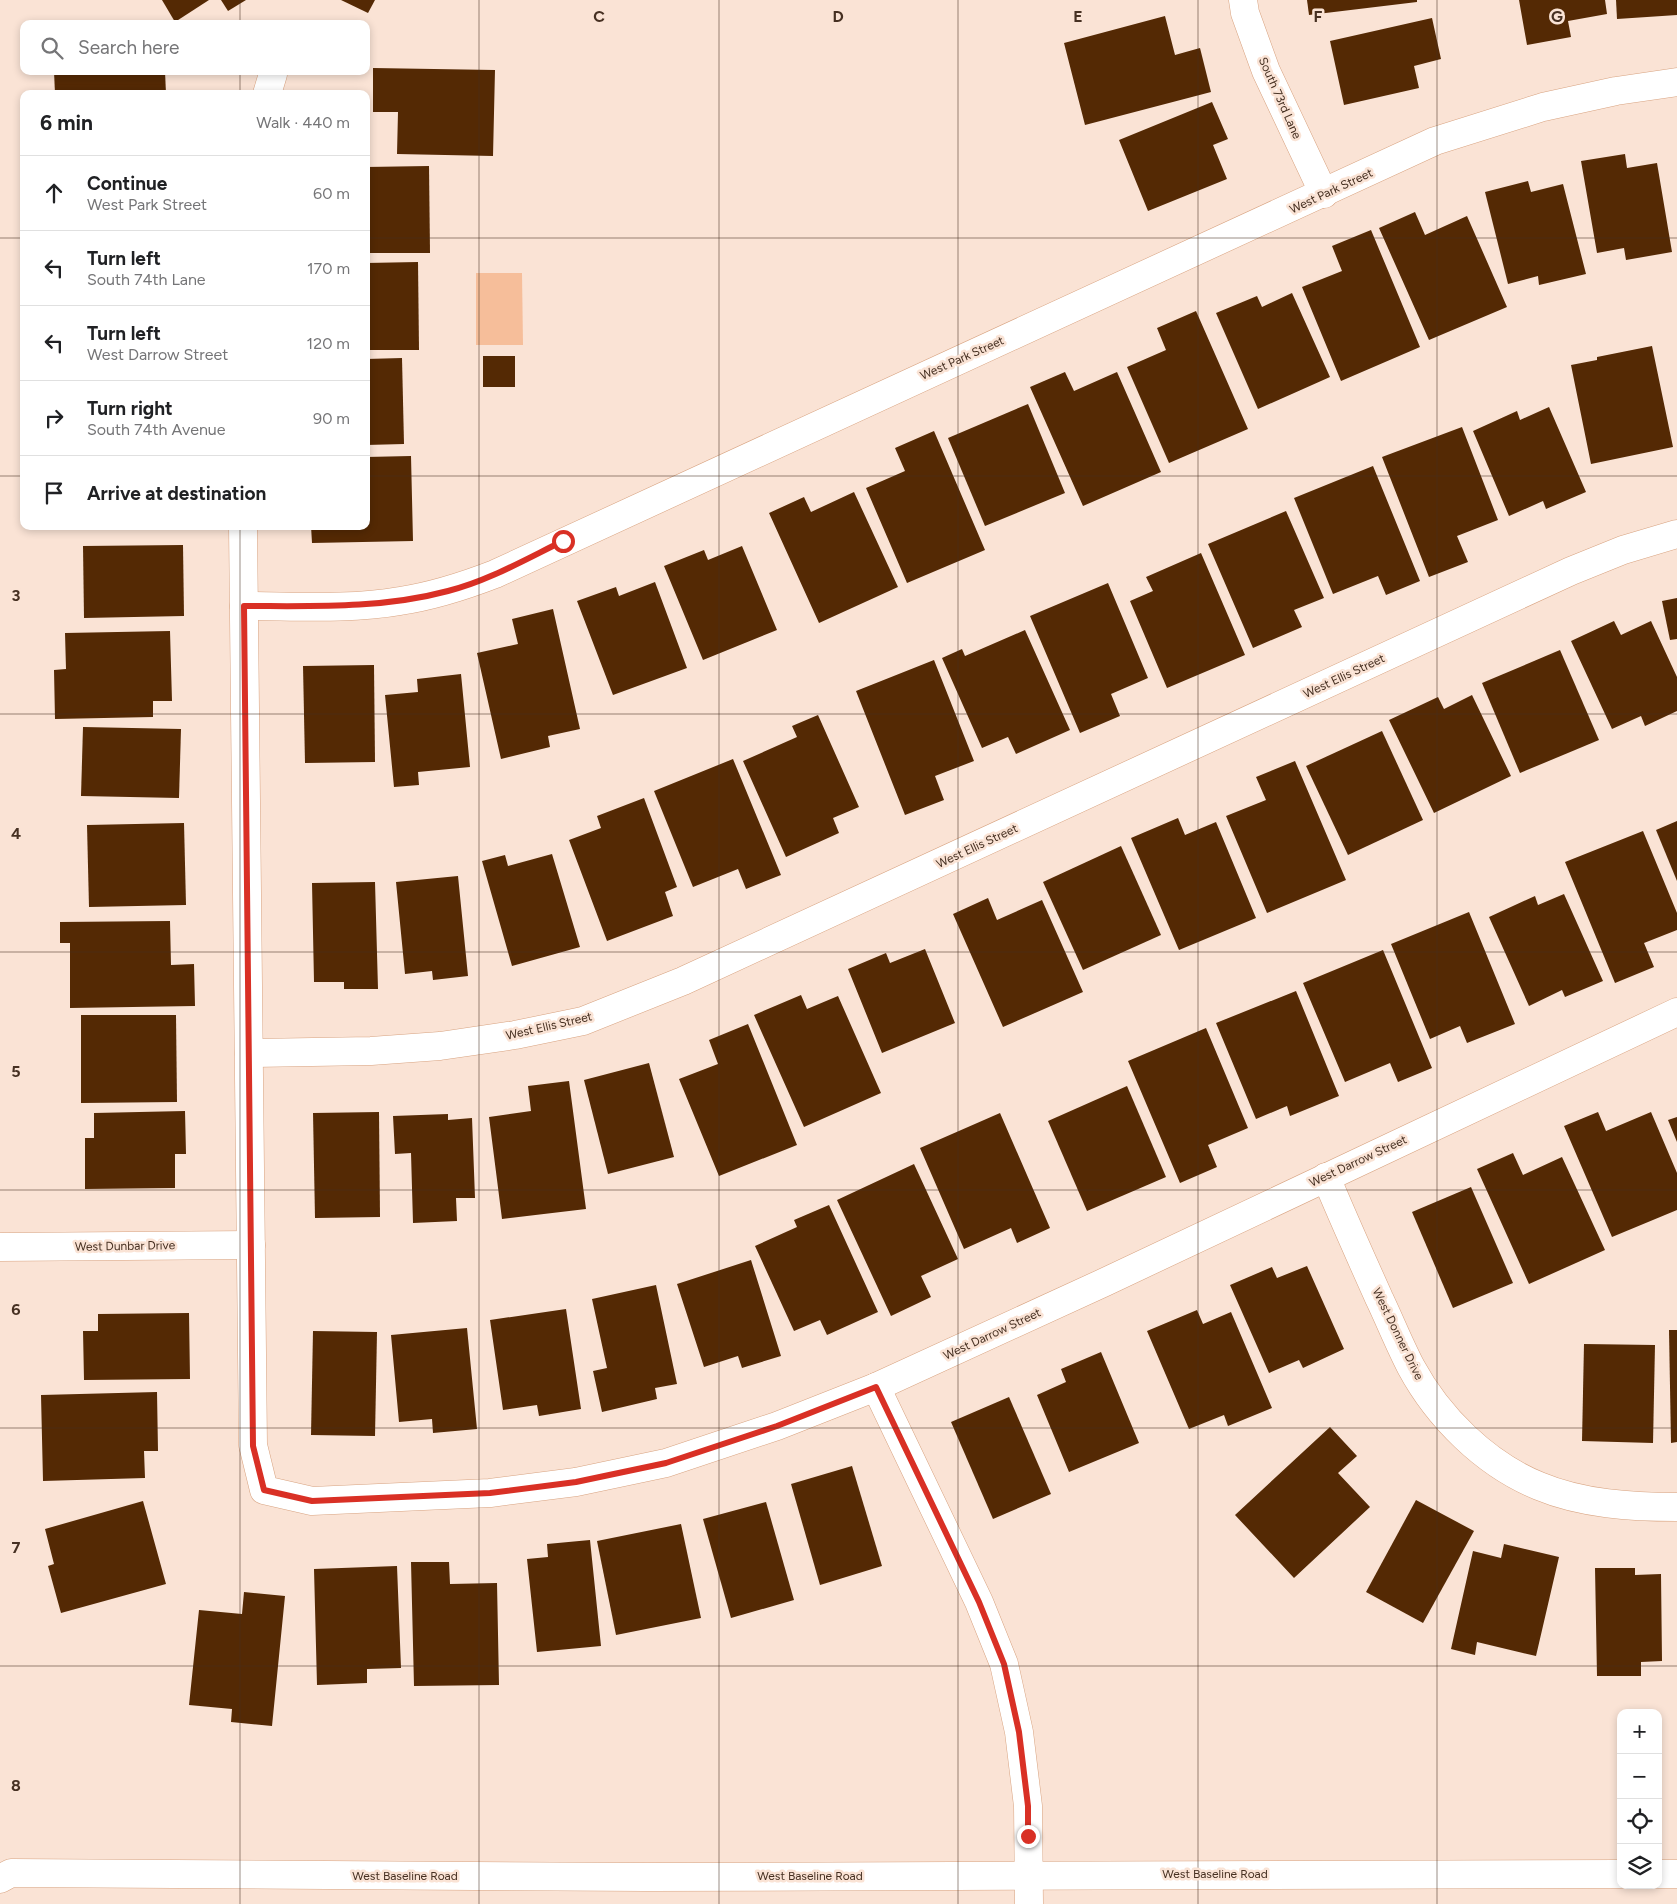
<!DOCTYPE html>
<html lang="en">
<head>
<meta charset="utf-8">
<style>
	:root { --surface:#fff; --page:#f6f6f6; --text:#202124; --muted:#757577; --line:#e0e0e0 }
	body { margin:0; font-family:Figtree,sans-serif; background:var(--page); color:var(--text) }
	.controls { position:absolute; right:15px; bottom:15px; display:grid; overflow:hidden; border-radius:10px; box-shadow:0 2px 8px #0003 }
	.controls button { width:45px; height:45px; display:grid; place-items:center; padding:0; border:0; border-bottom:1px solid var(--line); background:var(--surface); color:var(--text); font:25px sans-serif }
	.stop { position:absolute; width:15px; height:15px; margin:-11px; border:4px solid #d93025; border-radius:50%; background:#fff }
	.stop.end { background:#d93025; border-color:#fff; box-shadow:0 1px 5px #0008 }
	.list { margin:0; padding:0; list-style:none }
	h2 { display:flex; justify-content:space-between; align-items:center; height:65px; margin:0; padding:0 20px; font-size:21px }
	h2 small { font-size:16px; font-weight:400; color:var(--muted) }
	.list li { display:grid; grid-template-columns:32px 1fr auto; gap:15px; align-items:center; box-sizing:border-box; height:75px; padding:0 20px; border-top:1px solid var(--line) }
	.list b { display:block; font-size:19px; white-space:nowrap }
	.list p { margin:0; font-size:16px; white-space:nowrap; color:var(--muted) }
	.list em { font-size:16px; font-style:normal; color:var(--muted) }
	.icon { flex:none; width:28px; height:28px; fill:none; stroke:currentColor; stroke-width:2; stroke-linecap:round; stroke-linejoin:round }
	.map { position:relative; flex:none; width:1677px; height:1904px; overflow:hidden }
	.search { position:absolute; background:var(--surface); box-shadow:0 2px 8px #0003; left:20px; top:20px; width:350px; height:55px; display:flex; align-items:center; gap:12px; box-sizing:border-box; padding:0 18px; border-radius:10px; color:var(--muted); font-size:19px }
	.panel { position:absolute; background:var(--surface); box-shadow:0 2px 8px #0003; left:20px; top:90px; width:350px; height:440px; border-radius:10px }
	.map>svg:first-child { display:block }
</style>
</head>
<body>
<div class="map">
<svg width="1677" height="1904" viewBox="0 0 1677 1904">
	<rect width="100%" height="100%" fill="#fae3d5"/>
	<polygon fill="#f6be9a" points="476,273 522,273 523,345 476,345"/>
	<g fill="#542904">
		<polygon points="162,0 209,0 175,22"/>
		<polygon points="221,0 246,0 228,11"/>
		<polygon points="341,0 375,0 368,13"/>
		<polygon points="1307,0 1417,0 1417,2 1309,15"/>
		<polygon points="1519,0 1605,0 1607,14 1568,21 1571,37 1527,45"/>
		<polygon points="1616,0 1677,0 1677,15 1617,19"/>
		<polygon points="1165,16 1175,55 1200,48 1211,92 1085,125 1064,43"/>
		<polygon points="1432,18 1441,59 1414,66 1419,88 1344,105 1330,41"/>
		<polygon points="373,68 495,70 493,156 397,154 398,112 373,112"/>
		<polygon points="54,71 165,71 166,94 55,94"/>
		<polygon points="1212,102 1228,139 1213,145 1227,179 1148,211 1119,140"/>
		<polygon points="1625,154 1627,168 1657,163 1672,252 1626,260 1624,248 1597,253 1581,161"/>
		<polygon points="429,166 430,253 366,253 366,167"/>
		<polygon points="1528,181 1531,192 1563,184 1586,274 1539,285 1538,276 1508,284 1485,192"/>
		<polygon points="1415,212 1425,235 1467,216 1507,307 1429,340 1379,228"/>
		<polygon points="1371,230 1420,347 1341,381 1302,287 1342,271 1332,246"/>
		<polygon points="418,262 419,350 366,350 366,263"/>
		<polygon points="1292,293 1330,377 1258,409 1216,313 1257,296 1262,307"/>
		<polygon points="1196,311 1248,429 1169,463 1127,367 1166,350 1157,328"/>
		<polygon points="1652,346 1673,447 1591,464 1571,365 1597,360 1597,357"/>
		<rect x="483" y="356" width="32" height="31"/>
		<polygon points="402,358 404,444 366,445 366,359"/>
		<polygon points="1065,372 1074,391 1117,372 1161,472 1083,506 1030,387"/>
		<polygon points="1028,404 1065,493 985,526 948,438"/>
		<polygon points="1549,407 1586,492 1546,509 1543,501 1509,516 1473,431 1517,411 1520,420"/>
		<polygon points="1462,427 1498,520 1457,536 1468,562 1429,577 1382,457"/>
		<polygon points="934,431 985,550 907,583 866,488 905,471 895,448"/>
		<polygon points="411,456 413,541 312,543 311,526 366,526 366,457"/>
		<polygon points="1373,466 1420,581 1386,595 1378,576 1333,594 1294,498"/>
		<polygon points="854,492 898,587 819,623 769,513 804,497 811,512"/>
		<polygon points="1286,511 1324,598 1294,610 1302,627 1253,648 1208,544"/>
		<polygon points="183,545 184,616 84,618 83,546"/>
		<polygon points="742,546 777,630 703,660 664,566 704,550 708,560"/>
		<polygon points="1201,553 1245,655 1167,688 1130,601 1153,591 1146,577"/>
		<polygon points="655,582 687,668 613,695 577,601 616,587 619,596"/>
		<polygon points="1108,583 1148,678 1111,694 1120,716 1080,733 1030,616"/>
		<polygon points="1677,598 1677,639 1670,640 1662,601"/>
		<polygon points="553,609 580,729 548,736 550,747 501,759 477,653 518,644 512,619"/>
		<polygon points="1614,621 1621,635 1651,621 1677,677 1677,711 1645,726 1641,716 1612,729 1571,641"/>
		<polygon points="1025,630 1070,730 1016,754 1008,737 982,748 942,658 962,649 965,656"/>
		<polygon points="170,631 172,701 153,701 153,717 55,719 54,670 66,669 65,633"/>
		<polygon points="1560,650 1599,740 1520,773 1482,683"/>
		<polygon points="934,660 974,761 935,776 944,800 905,815 856,691"/>
		<polygon points="374,665 375,762 305,763 303,666"/>
		<polygon points="461,674 470,767 418,772 419,785 394,787 385,695 418,692 417,679"/>
		<polygon points="1472,695 1511,776 1434,813 1389,720 1438,697 1444,709"/>
		<polygon points="818,715 859,807 833,818 839,833 786,857 743,761 797,737 792,726"/>
		<polygon points="83,727 181,729 179,798 81,796"/>
		<polygon points="1382,731 1423,820 1348,855 1306,766"/>
		<polygon points="733,759 781,875 746,889 738,869 693,887 654,791"/>
		<polygon points="1295,761 1346,880 1267,913 1226,816 1266,800 1256,777"/>
		<polygon points="644,798 677,887 665,892 673,916 607,941 569,840 601,828 597,816"/>
		<polygon points="1178,818 1185,835 1216,822 1256,918 1179,950 1131,838"/>
		<polygon points="1677,821 1677,881 1656,830"/>
		<polygon points="184,823 186,905 89,907 87,825"/>
		<polygon points="1643,831 1677,913 1677,930 1644,943 1654,967 1615,983 1565,862"/>
		<polygon points="1121,846 1161,935 1083,970 1043,882"/>
		<polygon points="552,854 580,947 512,966 482,861 505,855 508,866"/>
		<polygon points="458,876 468,976 433,980 432,971 405,974 396,882"/>
		<polygon points="375,882 378,989 344,989 344,982 314,982 312,883"/>
		<polygon points="1564,894 1603,981 1565,997 1562,990 1529,1006 1489,917 1535,896 1538,905"/>
		<polygon points="988,898 997,920 1042,900 1083,992 1003,1027 953,914"/>
		<polygon points="1469,912 1515,1024 1467,1043 1460,1026 1430,1039 1391,944"/>
		<polygon points="170,921 171,965 194,964 195,1006 70,1008 70,943 60,943 60,922"/>
		<polygon points="925,949 955,1023 882,1053 848,969 886,953 890,963"/>
		<polygon points="1383,950 1432,1068 1398,1082 1390,1063 1345,1082 1303,983"/>
		<polygon points="1296,991 1339,1096 1290,1116 1287,1106 1256,1119 1216,1023"/>
		<polygon points="801,995 807,1009 838,996 881,1093 804,1127 754,1015"/>
		<polygon points="81,1015 176,1015 177,1102 81,1103"/>
		<polygon points="748,1024 797,1145 719,1176 679,1079 718,1064 709,1040"/>
		<polygon points="1206,1028 1248,1128 1208,1145 1217,1167 1180,1183 1128,1061"/>
		<polygon points="649,1063 674,1157 608,1174 584,1080"/>
		<polygon points="569,1081 586,1209 502,1219 489,1117 531,1111 528,1086"/>
		<polygon points="1127,1086 1166,1177 1087,1211 1048,1121"/>
		<polygon points="185,1111 186,1154 175,1154 175,1188 85,1189 85,1138 94,1138 94,1113"/>
		<polygon points="379,1112 380,1217 315,1218 313,1113"/>
		<polygon points="1598,1112 1606,1131 1651,1112 1677,1173 1677,1210 1612,1237 1564,1126"/>
		<polygon points="1000,1113 1050,1228 1017,1243 1011,1228 964,1249 920,1148"/>
		<polygon points="448,1114 448,1120 472,1118 475,1198 456,1198 457,1221 413,1223 411,1153 395,1154 393,1116"/>
		<polygon points="1677,1117 1677,1142 1668,1120"/>
		<polygon points="1513,1153 1523,1175 1562,1157 1605,1250 1529,1284 1477,1169"/>
		<polygon points="914,1164 958,1259 921,1276 931,1297 891,1316 837,1200"/>
		<polygon points="1471,1187 1513,1283 1453,1308 1412,1212"/>
		<polygon points="829,1205 878,1312 827,1335 820,1320 794,1331 755,1246 797,1227 794,1220"/>
		<polygon points="751,1260 781,1356 742,1368 738,1356 704,1367 677,1284"/>
		<polygon points="1307,1266 1344,1349 1303,1368 1299,1360 1269,1373 1230,1285 1272,1267 1277,1278"/>
		<polygon points="656,1285 677,1384 655,1388 657,1399 602,1412 593,1371 607,1368 592,1299"/>
		<polygon points="566,1309 581,1409 539,1416 537,1405 503,1410 490,1320"/>
		<polygon points="1197,1310 1203,1324 1231,1312 1272,1408 1228,1426 1224,1415 1189,1429 1147,1331"/>
		<polygon points="189,1313 190,1379 84,1380 83,1331 98,1331 98,1314"/>
		<polygon points="467,1328 477,1429 433,1433 432,1419 399,1422 391,1335"/>
		<polygon points="1669,1330 1677,1330 1677,1442 1671,1443"/>
		<polygon points="313,1331 377,1332 375,1436 311,1435"/>
		<polygon points="1584,1344 1655,1345 1653,1443 1582,1441"/>
		<polygon points="1101,1352 1139,1443 1069,1472 1037,1395 1066,1382 1061,1369"/>
		<polygon points="157,1392 158,1451 144,1451 145,1478 43,1481 41,1395"/>
		<polygon points="1009,1397 1051,1494 993,1519 951,1422"/>
		<polygon points="1330,1427 1357,1456 1338,1473 1370,1507 1294,1578 1235,1515"/>
		<polygon points="852,1466 882,1566 820,1585 791,1484"/>
		<polygon points="1416,1500 1474,1531 1423,1623 1366,1592"/>
		<polygon points="143,1501 166,1584 61,1613 48,1566 54,1564 45,1529"/>
		<polygon points="766,1502 794,1600 731,1618 703,1519"/>
		<polygon points="681,1524 701,1618 616,1635 597,1541"/>
		<polygon points="590,1540 601,1646 537,1652 527,1559 548,1557 547,1544"/>
		<polygon points="1504,1544 1559,1557 1536,1656 1477,1642 1475,1655 1451,1649 1473,1551 1501,1558"/>
		<polygon points="411,1562 449,1562 450,1584 497,1583 499,1685 414,1686"/>
		<polygon points="397,1566 401,1668 367,1669 367,1683 317,1685 314,1569"/>
		<polygon points="1595,1568 1635,1568 1635,1575 1661,1574 1662,1661 1641,1662 1641,1676 1597,1676"/>
		<polygon points="244,1592 285,1596 272,1726 231,1722 232,1709 189,1705 199,1610 242,1614"/>
	</g>
	<g fill="none" stroke-linecap="round" stroke-linejoin="round">
		<defs>
			<g id="minor">
				<polyline points="1243,0 1245,13 1266,71 1324,194"/>
				<polyline points="267,94 273,74"/>
				<polyline points="243,526 253,1445 264,1490 312,1501 490,1493 576,1482 666,1463 777,1426 876,1387 1105,1282 1677,1012"/>
				<path d="M244,606C295,606 349,610 400,601C433,596 464,586 495,574L1435,141L1543,107L1616,91L1677,82"/>
				<polyline points="249,1053 371,1051 440,1046 515,1035 583,1021 683,981 1571,571 1623,550 1677,534"/>
				<path d="M1326,1177C1343,1218 1361,1258 1379,1298C1390,1321 1399,1344 1411,1367C1438,1417 1485,1464 1539,1486C1582,1504 1632,1507 1677,1507"/>
				<polyline points="0,1247 251,1245"/>
				<polyline points="876,1387 979,1602 1004,1664 1019,1732 1028,1806 1029,1904"/>
			</g>
			<g id="secondary">
				<polyline points="1658,1874 1677,1874"/>
				<polyline points="0,1879 11,1873 647,1877 1621,1874"/>
			</g>
		</defs>
		<use href="#minor" stroke="#d8a380" stroke-width="29"/>
		<use href="#secondary" stroke="#d8a380" stroke-width="29"/>
		<use href="#minor" stroke="#fff" stroke-width="28"/>
		<use href="#secondary" stroke="#fff" stroke-width="28"/>
	</g>
	<g fill="none" stroke-linecap="round" stroke-linejoin="round">
		<path stroke="#d93025" stroke-width="6" d="M563,541C526,559 488,581 448,591C381,609 312,606 244,606L253,1446L264,1490L312,1501L490,1493L576,1482L666,1463L777,1426L876,1387L979,1602L1004,1664L1019,1732L1028,1806V1836"/>
	</g>
	<path fill="none" stroke="#463022" stroke-width="1" stroke-opacity="0.55" d="M240,0V24M479,0V1904M719,0V1904M958,0V1904M1198,0V1904M1437,0V1904M240,71V94M0,238H24M366,238H1677M0,476H24M366,476H1677M240,526V1904M0,714H1677M0,952H1677M0,1190H1677M0,1428H1677M0,1666H1677"/>
	<g text-anchor="middle" stroke-width="5" stroke-linejoin="round" paint-order="stroke">
		<g font-size="12" fill="#463022" stroke="#fae3d5">
			<text transform="translate(1280 98) rotate(66)" y="4">South 73rd Lane</text>
			<text transform="translate(1331 191) rotate(-25)" y="4">West Park Street</text>
			<text transform="translate(962 358) rotate(-24)" y="4">West Park Street</text>
			<text transform="translate(1344 676) rotate(-25)" y="4">West Ellis Street</text>
			<text transform="translate(977 846) rotate(-25)" y="4">West Ellis Street</text>
			<text transform="translate(549 1026) rotate(-13)" y="4">West Ellis Street</text>
			<text transform="translate(1358 1161) rotate(-25)" y="4">West Darrow Street</text>
			<text transform="translate(125 1246) rotate(-1)" y="4">West Dunbar Drive</text>
			<text transform="translate(992 1334) rotate(-25)" y="4">West Darrow Street</text>
			<text transform="translate(1398 1334) rotate(64)" y="4">West Donner Drive</text>
			<text x="1215" y="1878">West Baseline Road</text>
			<text x="405" y="1880">West Baseline Road</text>
			<text x="810" y="1880">West Baseline Road</text>
		</g>
	</g>
	<g font-size="16" text-anchor="middle" font-weight="bold" fill="#463022" stroke="#fae3d5" stroke-width="5" stroke-linejoin="round" paint-order="stroke">
		<text x="599" y="22">C</text>
		<text x="838" y="22">D</text>
		<text x="1078" y="22">E</text>
		<text x="1318" y="22">F</text>
		<text x="1557" y="22">G</text>
		<text x="16" y="601">3</text>
		<text x="16" y="839">4</text>
		<text x="16" y="1077">5</text>
		<text x="16" y="1315">6</text>
		<text x="16" y="1553">7</text>
		<text x="16" y="1791">8</text>
	</g>
</svg>
<div class="controls">
<button>+</button>
<button>−</button>
<button><svg class="icon" aria-label="locate" viewBox="0 0 24 24"><circle cx="12" cy="12" r="6"/><path d="M12 2v4M12 18v4M2 12h4M18 12h4"/></svg></button>
<button><svg class="icon" aria-label="layers" viewBox="0 0 24 24"><path d="M12 4l9 5-9 5-9-5zM3 14l9 5 9-5"/></svg></button>
</div>
<div class="stop" style="left:563px;top:541px"></div>
<div class="stop end" style="left:1028px;top:1836px"></div>
<div class="search"><svg class="icon" aria-label="search" viewBox="0 0 24 24"><circle cx="10" cy="10" r="6"/><path d="M15 15l6 6"/></svg>Search here</div>
<section class="panel">
<h2>6 min<small>Walk · 440 m</small></h2>
<ul class="list">
<li><svg class="icon" aria-label="ahead" viewBox="0 0 24 24"><path d="M12 20V5M6 11l6-6 6 6"/></svg><div><b>Continue</b><p>West Park Street</p></div><em>60 m</em></li>
<li><svg class="icon" aria-label="left" viewBox="0 0 24 24"><path d="M17 20v-9H6M10 6l-5 5 5 5"/></svg><div><b>Turn left</b><p>South 74th Lane</p></div><em>170 m</em></li>
<li><svg class="icon" aria-label="left" viewBox="0 0 24 24"><path d="M17 20v-9H6M10 6l-5 5 5 5"/></svg><div><b>Turn left</b><p>West Darrow Street</p></div><em>120 m</em></li>
<li><svg class="icon" aria-label="right" viewBox="0 0 24 24"><path d="M7 20v-9h11M14 6l5 5-5 5"/></svg><div><b>Turn right</b><p>South 74th Avenue</p></div><em>90 m</em></li>
<li><svg class="icon" aria-label="arrive" viewBox="0 0 24 24"><path d="M6 21V4h12l-3 4 3 4H6"/></svg><div><b>Arrive at destination</b></div></li>
</ul>
</section>
</div>
</body>
</html>
